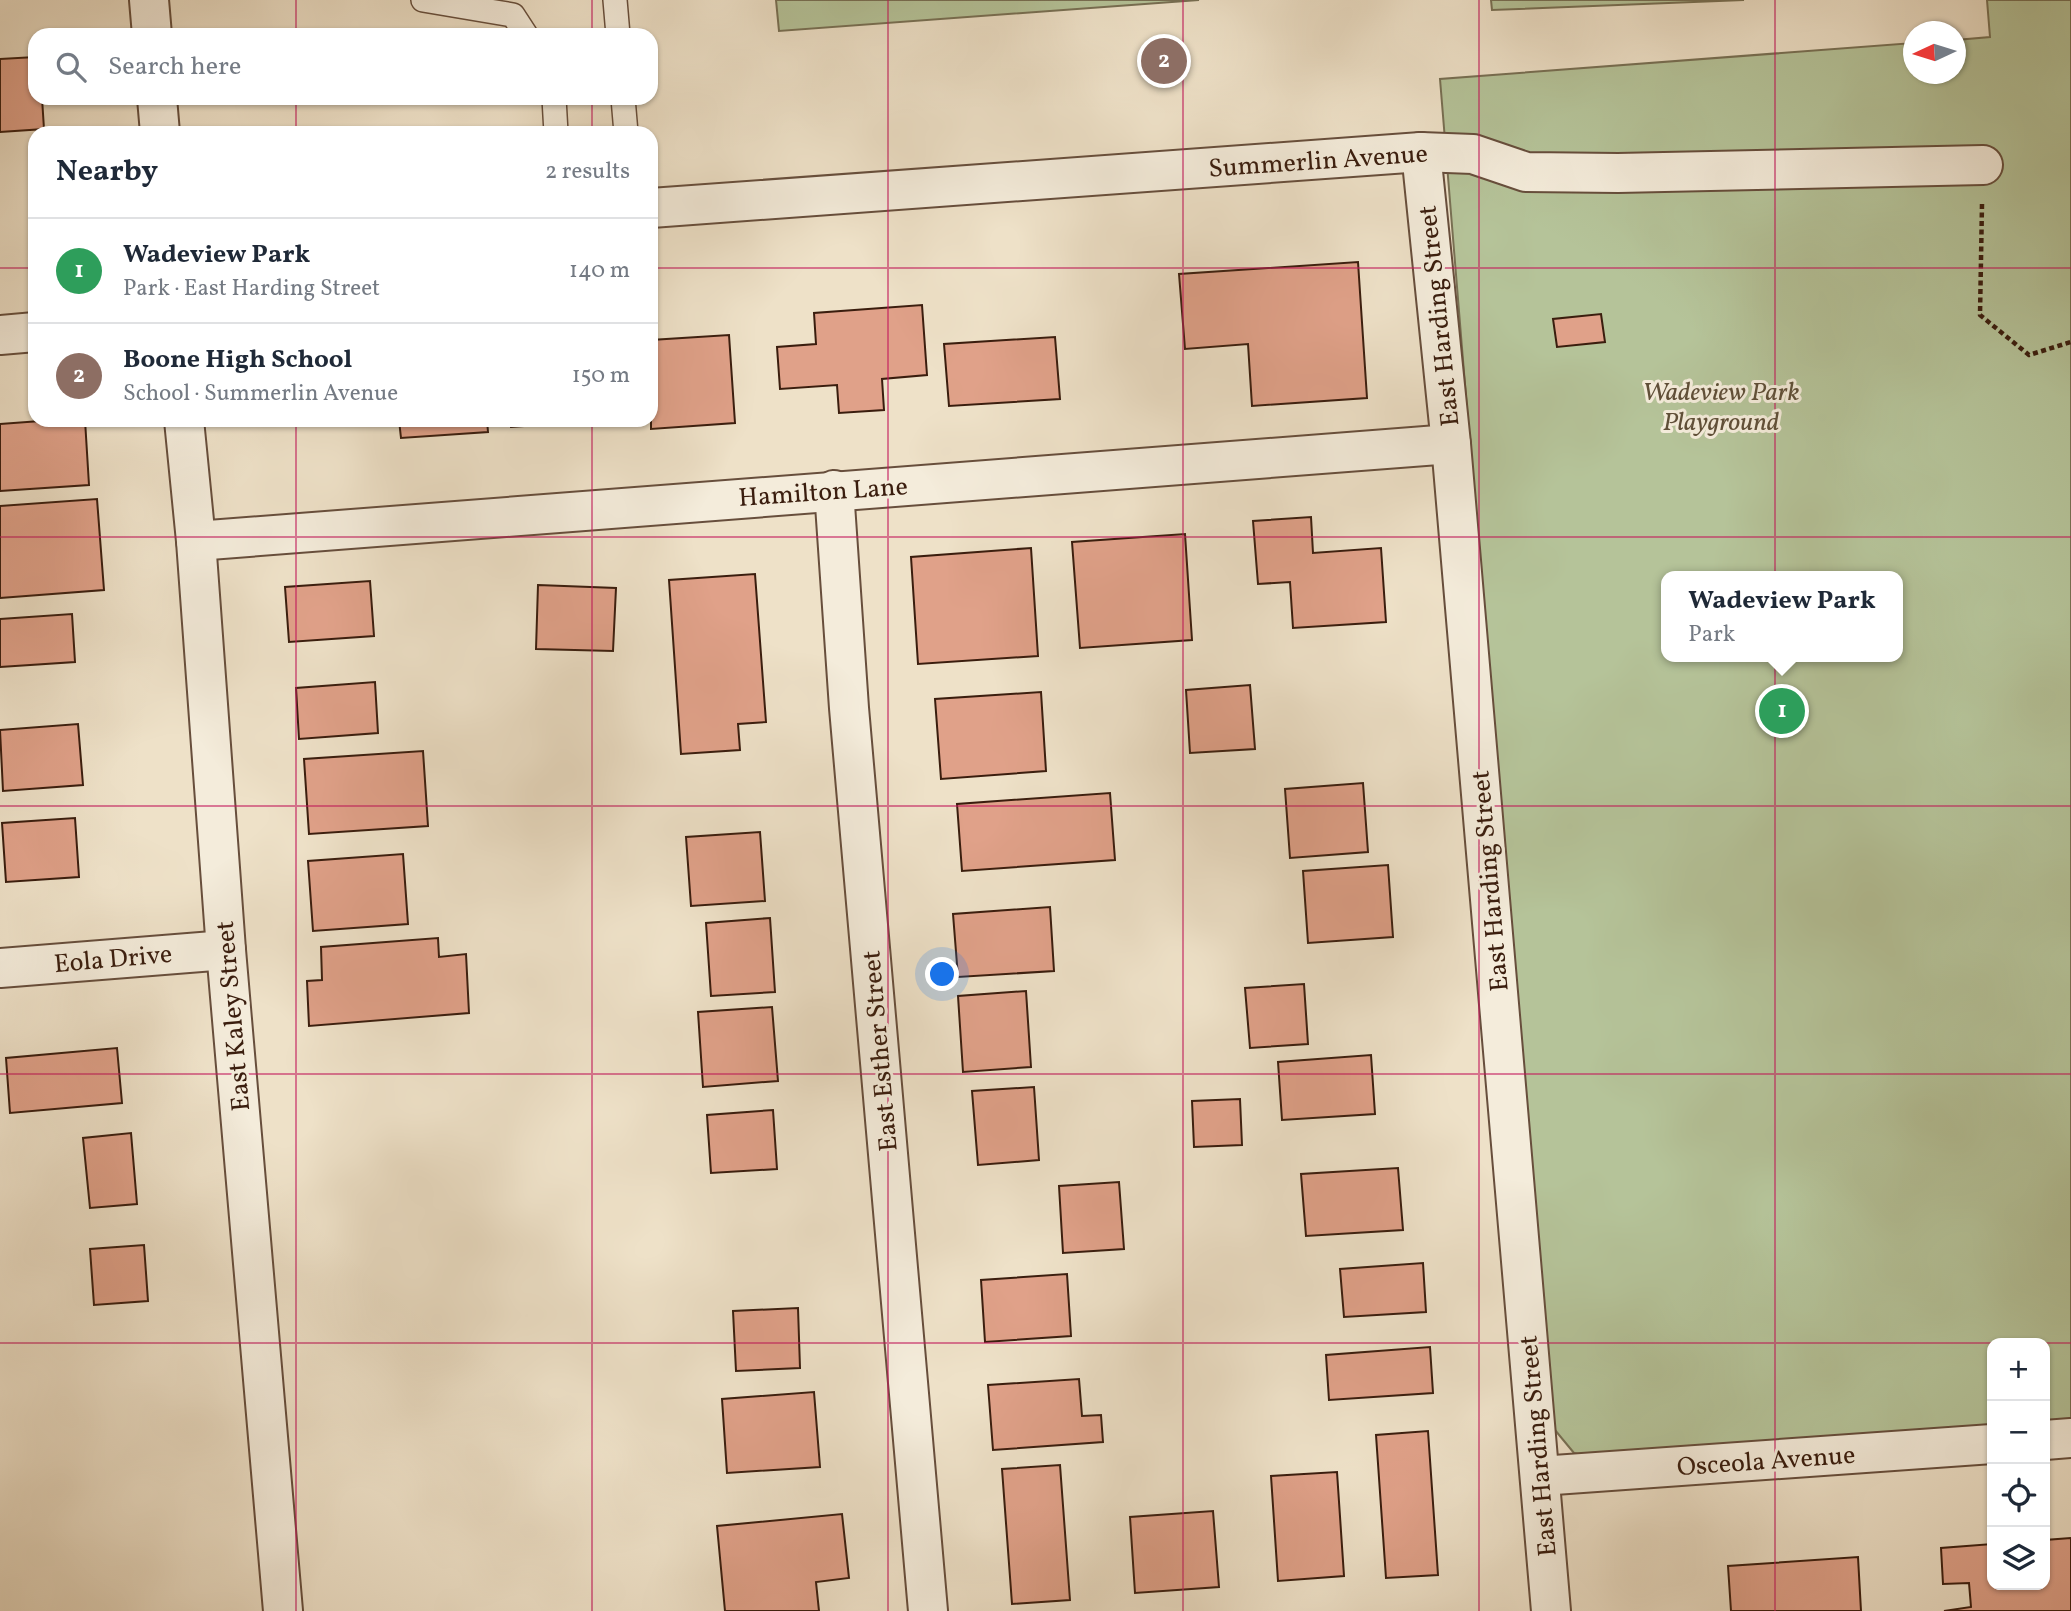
<!DOCTYPE html>
<html lang="en">
<head>
<meta charset="utf-8">
<style>
	:root { --surface:#fff; --page:#f6f6f7; --text:#1f2937; --muted:#747a83; --line:#e0e1e3; --accent:#8f2418 }
	body { margin:0; font-family:Vollkorn,serif; background:var(--page); color:var(--text) }
	.controls { position:absolute; right:21px; bottom:21px; display:grid; overflow:hidden; border-radius:14px; box-shadow:0 2px 5px #0004 }
	.controls button { width:63px; height:63px; display:grid; place-items:center; padding:0; border:0; border-bottom:2px solid var(--line); background:var(--surface); color:var(--text); font:35px sans-serif }
	.compass { position:absolute; left:1903px; top:21px; width:63px; height:63px; border-radius:50%; background:var(--surface); box-shadow:0 2px 5px #0004; rotate:266deg }
	.you { position:absolute; left:943px; top:975px; width:24px; height:24px; margin:-18px; border:5px solid #fff; border-radius:50%; background:#1a73e8; box-shadow:0 0 0 10px #1a73e833 }
	.badge { display:grid; place-items:center; width:46px; height:46px; border-radius:50%; background:var(--accent); color:#fff; font-size:23px; font-weight:700 }
	.pin { position:absolute; translate:-50% -50%; border:4px solid #fff; box-shadow:0 2px 7px #0006 }
	.popup { position:absolute; left:1661px; top:571px; width:242px; height:91px; box-sizing:border-box; display:grid; place-content:center; border-radius:14px; background:var(--surface); filter:drop-shadow(0 2px 5px #0005); font-size:23px; white-space:nowrap; color:var(--muted) }
	.popup b { font-size:26px; color:var(--text) }
	.popup::after { content:''; position:absolute; left:50%; top:100%; margin-left:-14px; border:14px solid transparent; border-top-color:var(--surface) }
	.list { margin:0; padding:0; list-style:none }
	h2 { display:flex; justify-content:space-between; align-items:center; height:91px; margin:0; padding:0 28px; font-size:30px }
	h2 small { font-size:23px; font-weight:400; color:var(--muted) }
	.list li { display:grid; grid-template-columns:46px 1fr auto; gap:21px; align-items:center; box-sizing:border-box; height:105px; padding:0 28px; border-top:2px solid var(--line) }
	.list b { display:block; font-size:26px; white-space:nowrap }
	.list p { margin:0; font-size:23px; white-space:nowrap; color:var(--muted) }
	.list em { font-size:23px; font-style:normal; color:var(--muted) }
	.icon { flex:none; width:38px; height:38px; fill:none; stroke:currentColor; stroke-width:2; stroke-linecap:round; stroke-linejoin:round }
	.map { position:relative; flex:none; width:2071px; height:1611px; overflow:hidden }
	.search { position:absolute; background:var(--surface); box-shadow:0 2px 5px #0004; left:28px; top:28px; width:630px; height:77px; display:flex; align-items:center; gap:18px; box-sizing:border-box; padding:0 24px; border-radius:21px; color:var(--muted); font-size:26px }
	.panel { position:absolute; background:var(--surface); box-shadow:0 2px 5px #0004; left:28px; top:126px; width:630px; height:301px; border-radius:21px }
	.map>svg:first-child { display:block }
</style>
</head>
<body>
<div class="map">
<svg width="2071" height="1611" viewBox="0 0 2071 1611">
	<rect width="100%" height="100%" fill="#eee1c8"/>
	<filter id="stains"><feTurbulence type="fractalNoise" baseFrequency=".00286" numOctaves="4"/><feColorMatrix values="0 0 0 0 .2 0 0 0 0 .09 0 0 0 0 .02 0 0 0 .5 -.17"/></filter>
	<radialGradient id="worn" r=".72"><stop offset=".6" stop-color="#630" stop-opacity="0"/><stop offset="1" stop-color="#630" stop-opacity=".3"/></radialGradient>
	<g fill="#b5c399" stroke="#787054" stroke-width="2" fill-rule="evenodd">
		<polygon points="776,0 1199,0 779,31"/>
		<polygon points="1491,0 1744,0 1492,10"/>
		<path d="M1987,0H2071V1424L2045,1426V1343H1992V1430L1602,1460L1574,1453L1550,1424L1440,79L1913,43V74H1955L1956,40L1990,37ZM1666,576H1898V657H1666Z"/>
	</g>
	<g fill="#e0a189" stroke="#3a1d0e" stroke-width="2">
		<polygon points="35,57 35,98 42,98 44,129 0,132 0,59"/>
		<polygon points="1358,262 1367,398 1252,406 1248,344 1185,349 1179,274"/>
		<polygon points="922,305 927,375 882,379 884,410 839,413 837,385 780,389 777,347 816,344 814,313"/>
		<polygon points="1601,314 1605,342 1557,347 1553,319"/>
		<polygon points="729,335 735,423 651,429 651,340"/>
		<polygon points="1055,337 1060,399 949,406 944,344"/>
		<polygon points="54,420 85,420 89,485 0,491 0,424"/>
		<polygon points="399,420 487,420 488,432 401,438"/>
		<polygon points="510,420 578,420 579,422 511,427"/>
		<polygon points="97,499 104,590 0,598 0,506"/>
		<polygon points="1311,517 1313,553 1381,548 1386,622 1293,628 1290,582 1258,584 1253,521"/>
		<polygon points="1185,534 1192,640 1080,648 1072,542"/>
		<polygon points="1031,548 1038,656 918,664 911,557"/>
		<polygon points="755,574 766,722 738,724 740,750 681,754 669,580"/>
		<polygon points="370,581 374,636 289,642 285,587"/>
		<polygon points="538,585 616,588 613,651 536,649"/>
		<polygon points="72,614 75,662 0,667 0,619"/>
		<polygon points="375,682 378,733 299,739 296,688"/>
		<polygon points="1250,685 1255,749 1190,753 1186,690"/>
		<polygon points="1041,692 1046,771 941,779 935,699"/>
		<polygon points="78,724 83,785 3,791 0,730"/>
		<polygon points="423,751 428,826 309,834 304,759"/>
		<polygon points="1363,783 1368,852 1290,858 1285,789"/>
		<polygon points="1110,793 1115,860 962,871 957,804"/>
		<polygon points="75,818 79,877 6,882 2,823"/>
		<polygon points="760,832 765,901 691,906 686,837"/>
		<polygon points="403,854 408,924 313,931 308,861"/>
		<polygon points="1388,865 1393,937 1308,943 1303,871"/>
		<polygon points="1050,907 1054,971 958,977 953,914"/>
		<polygon points="770,918 775,992 711,996 706,923"/>
		<polygon points="438,938 439,957 466,954 469,1013 309,1026 307,981 322,980 321,947"/>
		<polygon points="1304,984 1308,1044 1250,1048 1245,988"/>
		<polygon points="1026,991 1031,1067 963,1072 958,996"/>
		<polygon points="772,1007 778,1081 703,1087 698,1012"/>
		<polygon points="117,1048 122,1103 10,1113 6,1058"/>
		<polygon points="1371,1055 1375,1114 1282,1120 1278,1062"/>
		<polygon points="1034,1087 1039,1160 978,1165 972,1091"/>
		<polygon points="1240,1099 1242,1145 1194,1147 1192,1101"/>
		<polygon points="773,1110 777,1169 711,1173 707,1115"/>
		<polygon points="131,1133 137,1204 90,1208 83,1138"/>
		<polygon points="1398,1168 1403,1230 1306,1236 1301,1174"/>
		<polygon points="1119,1182 1124,1249 1063,1253 1059,1186"/>
		<polygon points="144,1245 148,1301 94,1305 90,1249"/>
		<polygon points="1423,1263 1426,1312 1344,1317 1340,1269"/>
		<polygon points="1067,1274 1071,1336 985,1342 981,1280"/>
		<polygon points="798,1308 800,1368 736,1371 733,1311"/>
		<polygon points="1430,1347 1433,1393 1329,1400 1326,1355"/>
		<polygon points="1079,1379 1082,1416 1101,1415 1103,1442 993,1450 988,1385"/>
		<polygon points="814,1392 820,1467 727,1473 722,1399"/>
		<polygon points="1428,1431 1438,1575 1386,1578 1376,1435"/>
		<polygon points="1060,1465 1070,1600 1012,1604 1002,1469"/>
		<polygon points="1337,1472 1344,1576 1278,1581 1271,1476"/>
		<polygon points="1213,1511 1219,1587 1135,1593 1130,1517"/>
		<polygon points="842,1514 849,1578 816,1582 819,1611 725,1611 717,1526"/>
		<polygon points="2071,1538 2071,1611 1944,1611 1971,1607 1969,1583 1943,1584 1941,1548 1992,1544 1992,1585 2045,1585 2045,1540"/>
		<polygon points="1858,1557 1861,1611 1731,1611 1728,1566"/>
	</g>
	<g fill="none" stroke-linecap="round" stroke-linejoin="round">
		<defs>
			<g id="service">
				<polyline points="423,0 513,15 526,35"/>
				<polyline points="615,0 618,35"/>
				<polyline points="554,98 556,133"/>
				<polyline points="623,98 626,133"/>
			</g>
			<g id="minor">
				<polyline points="1421,152 1451,444 1551,1611"/>
				<polyline points="651,208 1421,152 1473,154 1526,172 1618,173 1983,165"/>
				<polyline points="834,490 849,708 928,1611"/>
				<polyline points="196,541 1451,444"/>
				<polyline points="0,968 226,950"/>
				<polyline points="2045,1440 2071,1438"/>
				<polyline points="1540,1476 1992,1444"/>
			</g>
			<g id="tertiary">
				<polyline points="149,0 152,35"/>
				<polyline points="157,98 160,133"/>
				<polyline points="0,335 35,332"/>
				<polyline points="184,420 196,541 226,950 283,1611"/>
			</g>
		</defs>
		<use href="#service" stroke="#674e3c" stroke-width="26"/>
		<use href="#minor" stroke="#674e3c" stroke-width="42"/>
		<use href="#tertiary" stroke="#674e3c" stroke-width="42"/>
		<polyline stroke="#3a1d0e" stroke-width="4.5" stroke-dasharray="5 3.5" stroke-linecap="butt" points="1982,204 1980,315 2029,355 2071,342"/>
		<use href="#service" stroke="#f4ecdb" stroke-width="23"/>
		<use href="#minor" stroke="#f4ecdb" stroke-width="38"/>
		<use href="#tertiary" stroke="#f4ecdb" stroke-width="38"/>
	</g>
	<path fill="none" stroke="#c2185b" stroke-width="2" stroke-opacity="0.55" d="M296,0V35M592,0V35M888,0V1611M1183,0V1611M1479,0V1611M1775,0V1611M296,98V133M592,98V133M0,268H35M651,268H2071M296,420V1611M592,420V1611M0,537H2071M0,806H2071M0,1074H2071M0,1343H2071"/>
	<g text-anchor="middle" stroke-width="6" stroke-linejoin="round" paint-order="stroke">
		<g font-size="26" fill="#3a1d0e" stroke="#f4ecdb">
			<text transform="translate(1318 160) rotate(-4)" y="9">Summerlin Avenue</text>
			<text transform="translate(1438 316) rotate(-96)" y="9">East Harding Street</text>
			<text transform="translate(823 491) rotate(-4)" y="9">Hamilton Lane</text>
			<text transform="translate(1489 881) rotate(-95)" y="9">East Harding Street</text>
			<text transform="translate(113 958) rotate(-5)" y="9">Eola Drive</text>
			<text transform="translate(232 1016) rotate(-95)" y="9">East Kaley Street</text>
			<text transform="translate(879 1051) rotate(-95)" y="9">East Esther Street</text>
			<text transform="translate(1537 1446) rotate(-95)" y="9">East Harding Street</text>
			<text transform="translate(1766 1460) rotate(-4)" y="9">Osceola Avenue</text>
		</g>
		<g font-size="26" font-style="italic" fill="#5f4f38" stroke="#f4ecdb">
			<text x="1721" y="400">Wadeview Park<tspan x="1721" dy="30">Playground</tspan></text>
		</g>
	</g>
	<rect width="100%" height="100%" filter="url(#stains)"/>
	<rect width="100%" height="100%" fill="url(#worn)"/>
</svg>
<div class="controls">
<button>+</button>
<button>−</button>
<button><svg class="icon" aria-label="locate" viewBox="0 0 24 24"><circle cx="12" cy="12" r="6"/><path d="M12 2v4M12 18v4M2 12h4M18 12h4"/></svg></button>
<button><svg class="icon" aria-label="layers" viewBox="0 0 24 24"><path d="M12 4l9 5-9 5-9-5zM3 14l9 5 9-5"/></svg></button>
</div>
<svg class="compass" viewBox="-18 -18 36 36"><path d="M0-13l5 13h-10z" fill="#e53935"/><path d="M0 13l5-13h-10z" fill="#747a83"/></svg>
<div class="you"></div>
<div class="pin badge" style="left:1782px;top:711px;background:#2e9e5b">1</div>
<div class="popup"><b>Wadeview Park</b>Park</div>
<div class="pin badge" style="left:1164px;top:61px;background:#8d6e63">2</div>
<div class="search"><svg class="icon" aria-label="search" viewBox="0 0 24 24"><circle cx="10" cy="10" r="6"/><path d="M15 15l6 6"/></svg>Search here</div>
<section class="panel">
<h2>Nearby<small>2 results</small></h2>
<ul class="list">
<li><span class="badge" style="background:#2e9e5b">1</span><div><b>Wadeview Park</b><p>Park · East Harding Street</p></div><em>140 m</em></li>
<li><span class="badge" style="background:#8d6e63">2</span><div><b>Boone High School</b><p>School · Summerlin Avenue</p></div><em>150 m</em></li>
</ul>
</section>
</div>
</body>
</html>
